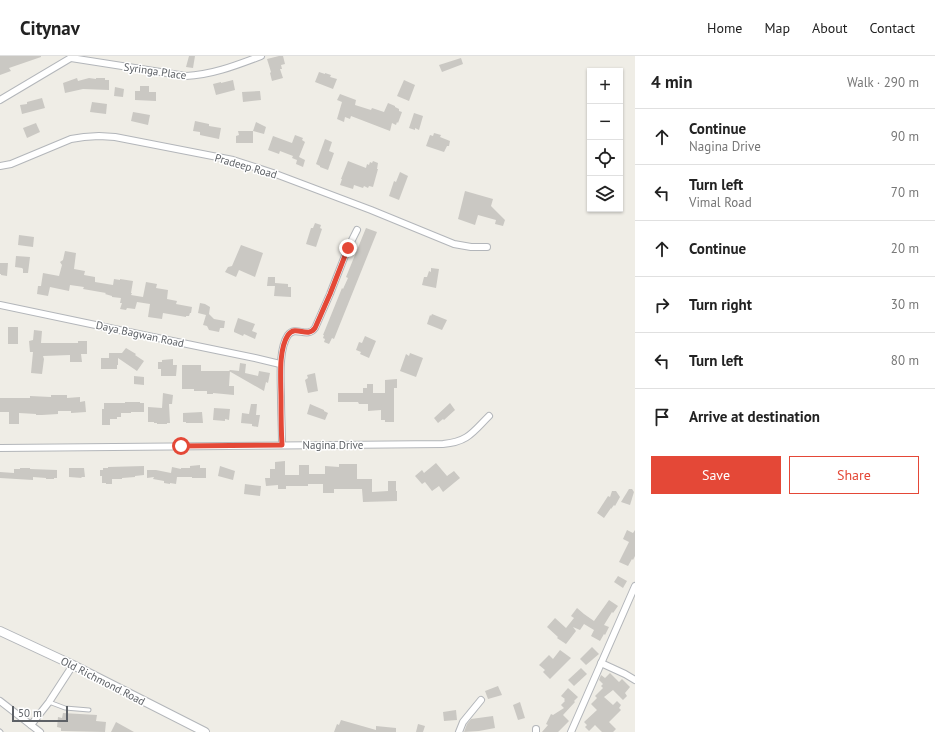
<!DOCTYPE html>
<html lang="en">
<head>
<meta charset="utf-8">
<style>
	:root { --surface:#fff; --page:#f6f6f6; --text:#222; --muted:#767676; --line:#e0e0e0; --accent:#e44837 }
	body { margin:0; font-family:"PT Sans",sans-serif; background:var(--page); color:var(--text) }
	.controls { position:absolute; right:12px; top:12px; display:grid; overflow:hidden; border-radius:0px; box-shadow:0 1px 3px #0004 }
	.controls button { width:36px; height:36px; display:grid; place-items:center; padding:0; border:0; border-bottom:1px solid var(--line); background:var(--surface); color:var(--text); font:20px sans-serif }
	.scale { position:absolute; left:12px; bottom:10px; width:56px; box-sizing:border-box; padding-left:4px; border:2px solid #5d6166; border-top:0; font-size:11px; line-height:14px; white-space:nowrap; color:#5d6166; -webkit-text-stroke:3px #fff; paint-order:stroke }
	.stop { position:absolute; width:12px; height:12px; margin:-9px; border:3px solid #e44837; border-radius:50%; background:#fff }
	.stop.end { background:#e44837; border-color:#fff; box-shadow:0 1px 4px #0008 }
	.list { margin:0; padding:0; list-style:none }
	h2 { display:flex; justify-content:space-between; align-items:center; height:52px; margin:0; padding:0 16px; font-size:17px }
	h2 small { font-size:13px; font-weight:400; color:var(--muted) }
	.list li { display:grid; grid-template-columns:26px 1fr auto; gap:12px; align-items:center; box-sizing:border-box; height:56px; padding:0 16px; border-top:1px solid var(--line) }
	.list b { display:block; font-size:15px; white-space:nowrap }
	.list p { margin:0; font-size:13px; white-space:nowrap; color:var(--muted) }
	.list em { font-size:13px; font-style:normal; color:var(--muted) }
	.actions { display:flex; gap:8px; padding:12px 16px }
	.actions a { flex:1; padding:9px 0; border:1px solid var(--accent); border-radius:0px; text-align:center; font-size:14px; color:var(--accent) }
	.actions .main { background:var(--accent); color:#fff }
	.icon { flex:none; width:22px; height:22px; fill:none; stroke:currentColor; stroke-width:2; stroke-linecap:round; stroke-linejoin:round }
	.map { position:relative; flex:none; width:635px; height:676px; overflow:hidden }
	header { display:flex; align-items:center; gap:24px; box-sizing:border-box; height:56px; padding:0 20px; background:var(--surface); border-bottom:1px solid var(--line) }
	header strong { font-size:19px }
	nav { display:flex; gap:22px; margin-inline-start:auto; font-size:14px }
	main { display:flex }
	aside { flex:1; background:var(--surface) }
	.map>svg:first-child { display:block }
</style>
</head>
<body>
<header>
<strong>Citynav</strong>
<nav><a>Home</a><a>Map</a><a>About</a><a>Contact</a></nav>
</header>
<main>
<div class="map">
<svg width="635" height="676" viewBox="0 0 635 676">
	<rect width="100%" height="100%" fill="#efede6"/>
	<g fill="#cac8c3">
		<polygon points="0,0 41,0 41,1 9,12 11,15 0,19"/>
		<polygon points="189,0 195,0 193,12 186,11"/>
		<polygon points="279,0 283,0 285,8 281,9 282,13 280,13 283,22 272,25 270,17 271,16 267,3"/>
		<polygon points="461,2 463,8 442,16 439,9"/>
		<polygon points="319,16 325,18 325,17 331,19 330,21 337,23 333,33 315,26"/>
		<polygon points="77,22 78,25 89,22 96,23 96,22 105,22 105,24 109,24 109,34 83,33 65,37 63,27"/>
		<polygon points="233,24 235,34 216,39 213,28 221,26 221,27"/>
		<polygon points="404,24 415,29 409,45 397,40"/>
		<polygon points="140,30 149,30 149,36 156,36 156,45 135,44 135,35 140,35"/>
		<polygon points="115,31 124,33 123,41 114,40"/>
		<polygon points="260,35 261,44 243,46 242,36"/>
		<polygon points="340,38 356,44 355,49 371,54 372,52 384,56 388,47 395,50 395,51 399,53 399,55 402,56 398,67 397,66 396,69 392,67 390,75 351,60 350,63 345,61 344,66 337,63 342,46 337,44"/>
		<polygon points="42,42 45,52 22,58 20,49 27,48 27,46"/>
		<polygon points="92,46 107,48 106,58 90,56"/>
		<polygon points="133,56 150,59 148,69 131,65"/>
		<polygon points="414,57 423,60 419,74 415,72 415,74 409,72"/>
		<polygon points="195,65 209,68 209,70 221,72 219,83 200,79 200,76 193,75"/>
		<polygon points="256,66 266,71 264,78 253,75"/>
		<polygon points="36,67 40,76 27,82 23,72"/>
		<polygon points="238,75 253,75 253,87 236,87 236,80 239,79"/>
		<polygon points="434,77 441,79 440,81 450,85 449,90 447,90 444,96 426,90 430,79 433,80"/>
		<polygon points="295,79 303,82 302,84 305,86 299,101 305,104 303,111 296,108 297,104 292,102 293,100 280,95 279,98 268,94 273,80 292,87"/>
		<polygon points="325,83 332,86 329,95 334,97 328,114 320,111 320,110 316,108"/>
		<polygon points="348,105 366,112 367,108 369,109 370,106 372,107 373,105 378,107 377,113 378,113 373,131 369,130 368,132 364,130 363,132 354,129 353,133 340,129 342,123 341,123"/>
		<polygon points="400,116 408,120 399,144 389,140 394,125 396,126"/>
		<polygon points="465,135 493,143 491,150 505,164 503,170 495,168 496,164 478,159 475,169 458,163"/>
		<polygon points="315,167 321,169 320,172 322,173 316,191 306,188 311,172 313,172"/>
		<polygon points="366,172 377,176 334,283 332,282 329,288 324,286 325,283 323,282 324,279 323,279 342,232 343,233 348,222 346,221"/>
		<polygon points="19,179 34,181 33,191 18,189"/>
		<polygon points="241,189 263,197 255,221 239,214 236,221 225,216 228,211 232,210"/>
		<polygon points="65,195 76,197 74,213 85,215 84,219 95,221 95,226 113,229 114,223 120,224 120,223 133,225 131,237 132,237 131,239 143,241 146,226 157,228 156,232 168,234 167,243 177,245 176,248 192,251 191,257 190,257 189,260 186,260 186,261 163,257 162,263 148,261 150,248 137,246 135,253 127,252 126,254 120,253 122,247 120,247 121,242 112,241 112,240 105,238 106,237 83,233 84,231 70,229 69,235 50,231 48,240 37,238 38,230 41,230 43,217 59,220 62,209 60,206 63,204"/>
		<polygon points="16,200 30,201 28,217 23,217 23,213 22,212 15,211"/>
		<polygon points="0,207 8,207 7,220 1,219 1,218 0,218"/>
		<polygon points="431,212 439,213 436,232 422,229 424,221 427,221 429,215 431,216"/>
		<polygon points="268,221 275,221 275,227 288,228 288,231 291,231 291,241 274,240 275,230 267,230"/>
		<polygon points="200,247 205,248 210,251 209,258 214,263 225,265 224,272 220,272 219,276 209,274 207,270 203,269 206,259 198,257"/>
		<polygon points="432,258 447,264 442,274 427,268 430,259 431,260"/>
		<polygon points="238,262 255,268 252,275 257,277 255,283 244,278 243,280 234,276 234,274"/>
		<rect x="8" y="271" width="10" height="17"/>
		<polygon points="34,274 42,275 41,287 78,287 78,285 87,285 87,298 81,298 82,306 70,306 70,299 43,300 44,303 42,318 31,317 33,296 30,296 29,285 33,284"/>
		<polygon points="365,280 376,285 369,302 360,298 361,296 356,294 359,286 362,287"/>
		<polygon points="126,292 136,298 135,299 144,305 137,315 118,302 118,309 117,309 117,313 101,313 101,302 109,302 109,297 122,297"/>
		<polygon points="410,297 423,302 416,321 400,315 406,298 409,300"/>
		<polygon points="173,303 173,309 177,309 176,320 161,320 161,313 158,313 158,306 162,306 162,304"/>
		<polygon points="240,307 246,308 245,317 258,320 259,315 270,317 268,327 266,326 264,335 229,315 230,314 239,315"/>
		<polygon points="182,309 201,309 201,315 230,315 229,330 234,330 234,339 213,337 213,338 207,338 207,335 194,335 194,333 182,333"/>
		<polygon points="315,317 318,335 308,337 305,324 308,322 307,319"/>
		<polygon points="134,320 144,321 144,329 134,328"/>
		<polygon points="397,323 397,332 394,332 394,366 385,366 385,364 381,364 381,354 368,355 368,348 359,348 358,346 338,346 338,337 363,337 363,332 367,332 367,328 373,328 373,337 385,337 385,324"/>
		<polygon points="163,337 173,339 172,348 169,348 170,367 167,367 167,368 157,368 157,367 154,367 154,366 148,366 148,351 162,352"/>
		<polygon points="51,339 67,339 67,342 80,341 80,346 85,345 86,356 71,357 71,355 58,355 58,358 42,359 36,359 36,358 19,357 19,368 9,368 9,356 0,356 0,342 30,342 30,340 51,341"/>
		<polygon points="125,346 140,346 140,347 144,347 144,356 131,356 131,357 121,357 121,361 117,361 117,363 110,363 110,369 102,369 102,353 104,353 104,347 125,347"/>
		<polygon points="450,347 455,354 444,364 443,363 438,367 434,362"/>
		<polygon points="251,348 257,348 256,359 260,359 258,371 252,370 252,368 241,367 242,357 249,358"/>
		<polygon points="310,348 324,354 324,355 328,357 325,364 307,358"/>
		<polygon points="214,352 230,353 229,364 225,363 225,365 213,364"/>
		<polygon points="202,356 203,367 186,367 186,366 183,366 183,357"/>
		<polygon points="285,405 285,419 299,419 299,409 309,409 309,418 325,418 325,410 339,411 339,408 357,408 357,423 372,423 372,436 388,435 388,425 396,425 396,435 397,435 397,445 363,446 362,433 334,433 334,437 323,437 323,428 308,428 308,430 286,430 286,433 278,433 278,429 266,430 265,422 270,422 270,413 275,413 275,406"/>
		<polygon points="436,407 447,420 454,415 460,422 443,436 439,430 432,435 425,426 422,428 415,420 422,414 424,417"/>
		<polygon points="200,409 200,412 206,412 206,422 192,422 192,421 177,421 176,428 170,427 170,428 164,427 164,425 153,423 154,421 147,422 147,414 156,414 171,417 172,411 181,413 181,412 190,412 190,410"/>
		<polygon points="144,410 144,419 135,420 135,421 122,422 122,423 112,423 112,428 106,428 106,427 102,427 102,420 100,420 100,414 103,414 103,412 108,412 108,411"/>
		<polygon points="220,410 235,415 233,424 218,420"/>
		<polygon points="20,412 30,412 30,413 57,414 57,422 54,422 54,423 46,423 46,422 33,421 33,424 0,422 0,416 14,417 14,413 20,413"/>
		<polygon points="69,412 84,412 85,421 81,421 82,422 69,421"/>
		<polygon points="245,428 261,430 260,440 244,438"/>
		<polygon points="629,433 632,433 634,436 630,449 621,446"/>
		<polygon points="612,435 616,435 620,441 615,450 614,449 611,453 611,452 604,462 597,457 608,440 610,441"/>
		<polygon points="627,474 633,477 635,474 635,500 633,504 632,503 628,510 619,506 629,486 623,483"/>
		<polygon points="618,520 627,525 623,532 614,526"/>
		<polygon points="609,544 618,550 613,557 612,556 604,569 609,571 605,579 604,578 600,585 591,580 594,574 584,568 580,574 573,571 576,575 566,588 557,582 558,581 547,571 555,562 566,572 574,562 571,560 577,552 584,558 594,565"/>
		<polygon points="592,591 599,598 586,609 580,603"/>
		<polygon points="560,594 571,602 550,623 543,616 545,614 539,609 549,599 553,603"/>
		<polygon points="581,612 587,618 574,630 568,624"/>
		<polygon points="610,617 619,626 622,623 630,631 625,637 627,640 623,644 613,634 604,641 613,649 617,645 621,649 619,652 621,654 609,666 616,673 613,676 602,676 595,669 589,675 585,671 587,669 584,666 597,654 591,648 597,642 595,640 603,632 601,630 603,628 599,624 601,619 605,622"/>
		<polygon points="498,630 502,639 488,643 485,635"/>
		<polygon points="568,632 578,641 574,645 575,646 563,659 569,665 558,676 542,676 548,669 546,668 551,658 553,659 564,652 561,649 565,645 564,644 565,643 561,640"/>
		<polygon points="520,646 525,662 518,664 513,649"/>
		<polygon points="456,654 457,664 444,665 443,656"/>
		<polygon points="63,657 97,659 96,665 106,666 105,676 61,675 61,672 57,671 58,661 62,662"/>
		<polygon points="493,660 495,672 479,675 464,676 467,668 471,663"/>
		<polygon points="341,664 376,674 376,670 396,672 396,676 334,676 337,668 339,669"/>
		<polygon points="116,666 134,676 111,676"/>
		<polygon points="418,668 425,670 423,676 416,676"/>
	</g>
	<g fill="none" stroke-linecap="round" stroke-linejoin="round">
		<defs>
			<g id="service">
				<polyline points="49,646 65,652 89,654"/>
				<polyline points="0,675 1,676"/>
			</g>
			<g id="minor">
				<path d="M71,2L186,20C212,19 237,9 261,0"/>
				<polyline points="0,44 74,0"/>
				<polyline points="0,110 11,108 71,83 84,81 99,80 115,81 233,104 273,117 371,154 454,188 471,191 487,191"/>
				<polyline points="0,249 124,275 255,302 280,308"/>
				<path d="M282,389C282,373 281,358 281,343C281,325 278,294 288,279C296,269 307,283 315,272L330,238L348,192L357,174"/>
				<path d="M0,392L443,388C468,386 473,376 489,360"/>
				<polyline points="601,607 625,618 635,624"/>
				<polyline points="0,645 40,676"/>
				<polyline points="31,669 49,646 73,609"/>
				<polyline points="459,676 463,666 481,644"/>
				<polyline points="536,676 536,673"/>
				<polyline points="571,676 635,530"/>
			</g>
			<polyline id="tertiary" points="0,575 73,609 205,676"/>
		</defs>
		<use href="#service" stroke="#b3b6ba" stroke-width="5"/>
		<use href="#minor" stroke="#b3b6ba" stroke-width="8"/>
		<use href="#tertiary" stroke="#b3b6ba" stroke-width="10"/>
		<use href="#service" stroke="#fff" stroke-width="3"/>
		<use href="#minor" stroke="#fff" stroke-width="6"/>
		<use href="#tertiary" stroke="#fff" stroke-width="8"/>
	</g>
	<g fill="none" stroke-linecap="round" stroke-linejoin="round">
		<path stroke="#e44837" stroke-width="5" d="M181,390L282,389C281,373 281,358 281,343C281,325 278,294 288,279C296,268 307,283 315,272L330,238L348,192"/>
	</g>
	<g text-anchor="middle" stroke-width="3" stroke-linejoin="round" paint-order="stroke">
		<g font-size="11" fill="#5d6166" stroke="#fff">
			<text transform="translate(155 15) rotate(8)" y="4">Syringa Place</text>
			<text transform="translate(246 110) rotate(16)" y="4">Pradeep Road</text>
			<text transform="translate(140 278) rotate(12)" y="4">Daya Bagwan Road</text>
			<text x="333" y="393">Nagina Drive</text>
			<text transform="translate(103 625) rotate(27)" y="4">Old Richmond Road</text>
		</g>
	</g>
</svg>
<div class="controls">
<button>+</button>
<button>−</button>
<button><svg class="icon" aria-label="locate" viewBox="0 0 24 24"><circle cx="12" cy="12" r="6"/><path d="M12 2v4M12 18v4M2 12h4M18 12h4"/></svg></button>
<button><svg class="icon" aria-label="layers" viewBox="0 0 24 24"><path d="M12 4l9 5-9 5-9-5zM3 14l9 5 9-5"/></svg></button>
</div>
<div class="scale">50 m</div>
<div class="stop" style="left:181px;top:390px"></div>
<div class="stop end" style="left:348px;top:192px"></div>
</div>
<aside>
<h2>4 min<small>Walk · 290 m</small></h2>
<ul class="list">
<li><svg class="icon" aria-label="ahead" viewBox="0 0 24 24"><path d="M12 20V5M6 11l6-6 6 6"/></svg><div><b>Continue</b><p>Nagina Drive</p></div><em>90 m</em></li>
<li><svg class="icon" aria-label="left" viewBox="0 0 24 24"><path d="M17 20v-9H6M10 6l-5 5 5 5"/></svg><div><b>Turn left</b><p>Vimal Road</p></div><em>70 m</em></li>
<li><svg class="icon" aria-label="ahead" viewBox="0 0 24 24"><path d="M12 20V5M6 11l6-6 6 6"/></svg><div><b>Continue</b></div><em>20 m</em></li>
<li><svg class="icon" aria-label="right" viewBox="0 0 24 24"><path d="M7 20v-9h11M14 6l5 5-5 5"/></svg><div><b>Turn right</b></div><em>30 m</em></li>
<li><svg class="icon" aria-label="left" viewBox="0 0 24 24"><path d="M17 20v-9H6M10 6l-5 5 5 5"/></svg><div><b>Turn left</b></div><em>80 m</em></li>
<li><svg class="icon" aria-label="arrive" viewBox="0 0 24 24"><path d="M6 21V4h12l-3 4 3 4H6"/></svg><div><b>Arrive at destination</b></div></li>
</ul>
<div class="actions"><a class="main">Save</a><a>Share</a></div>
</aside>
</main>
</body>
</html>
